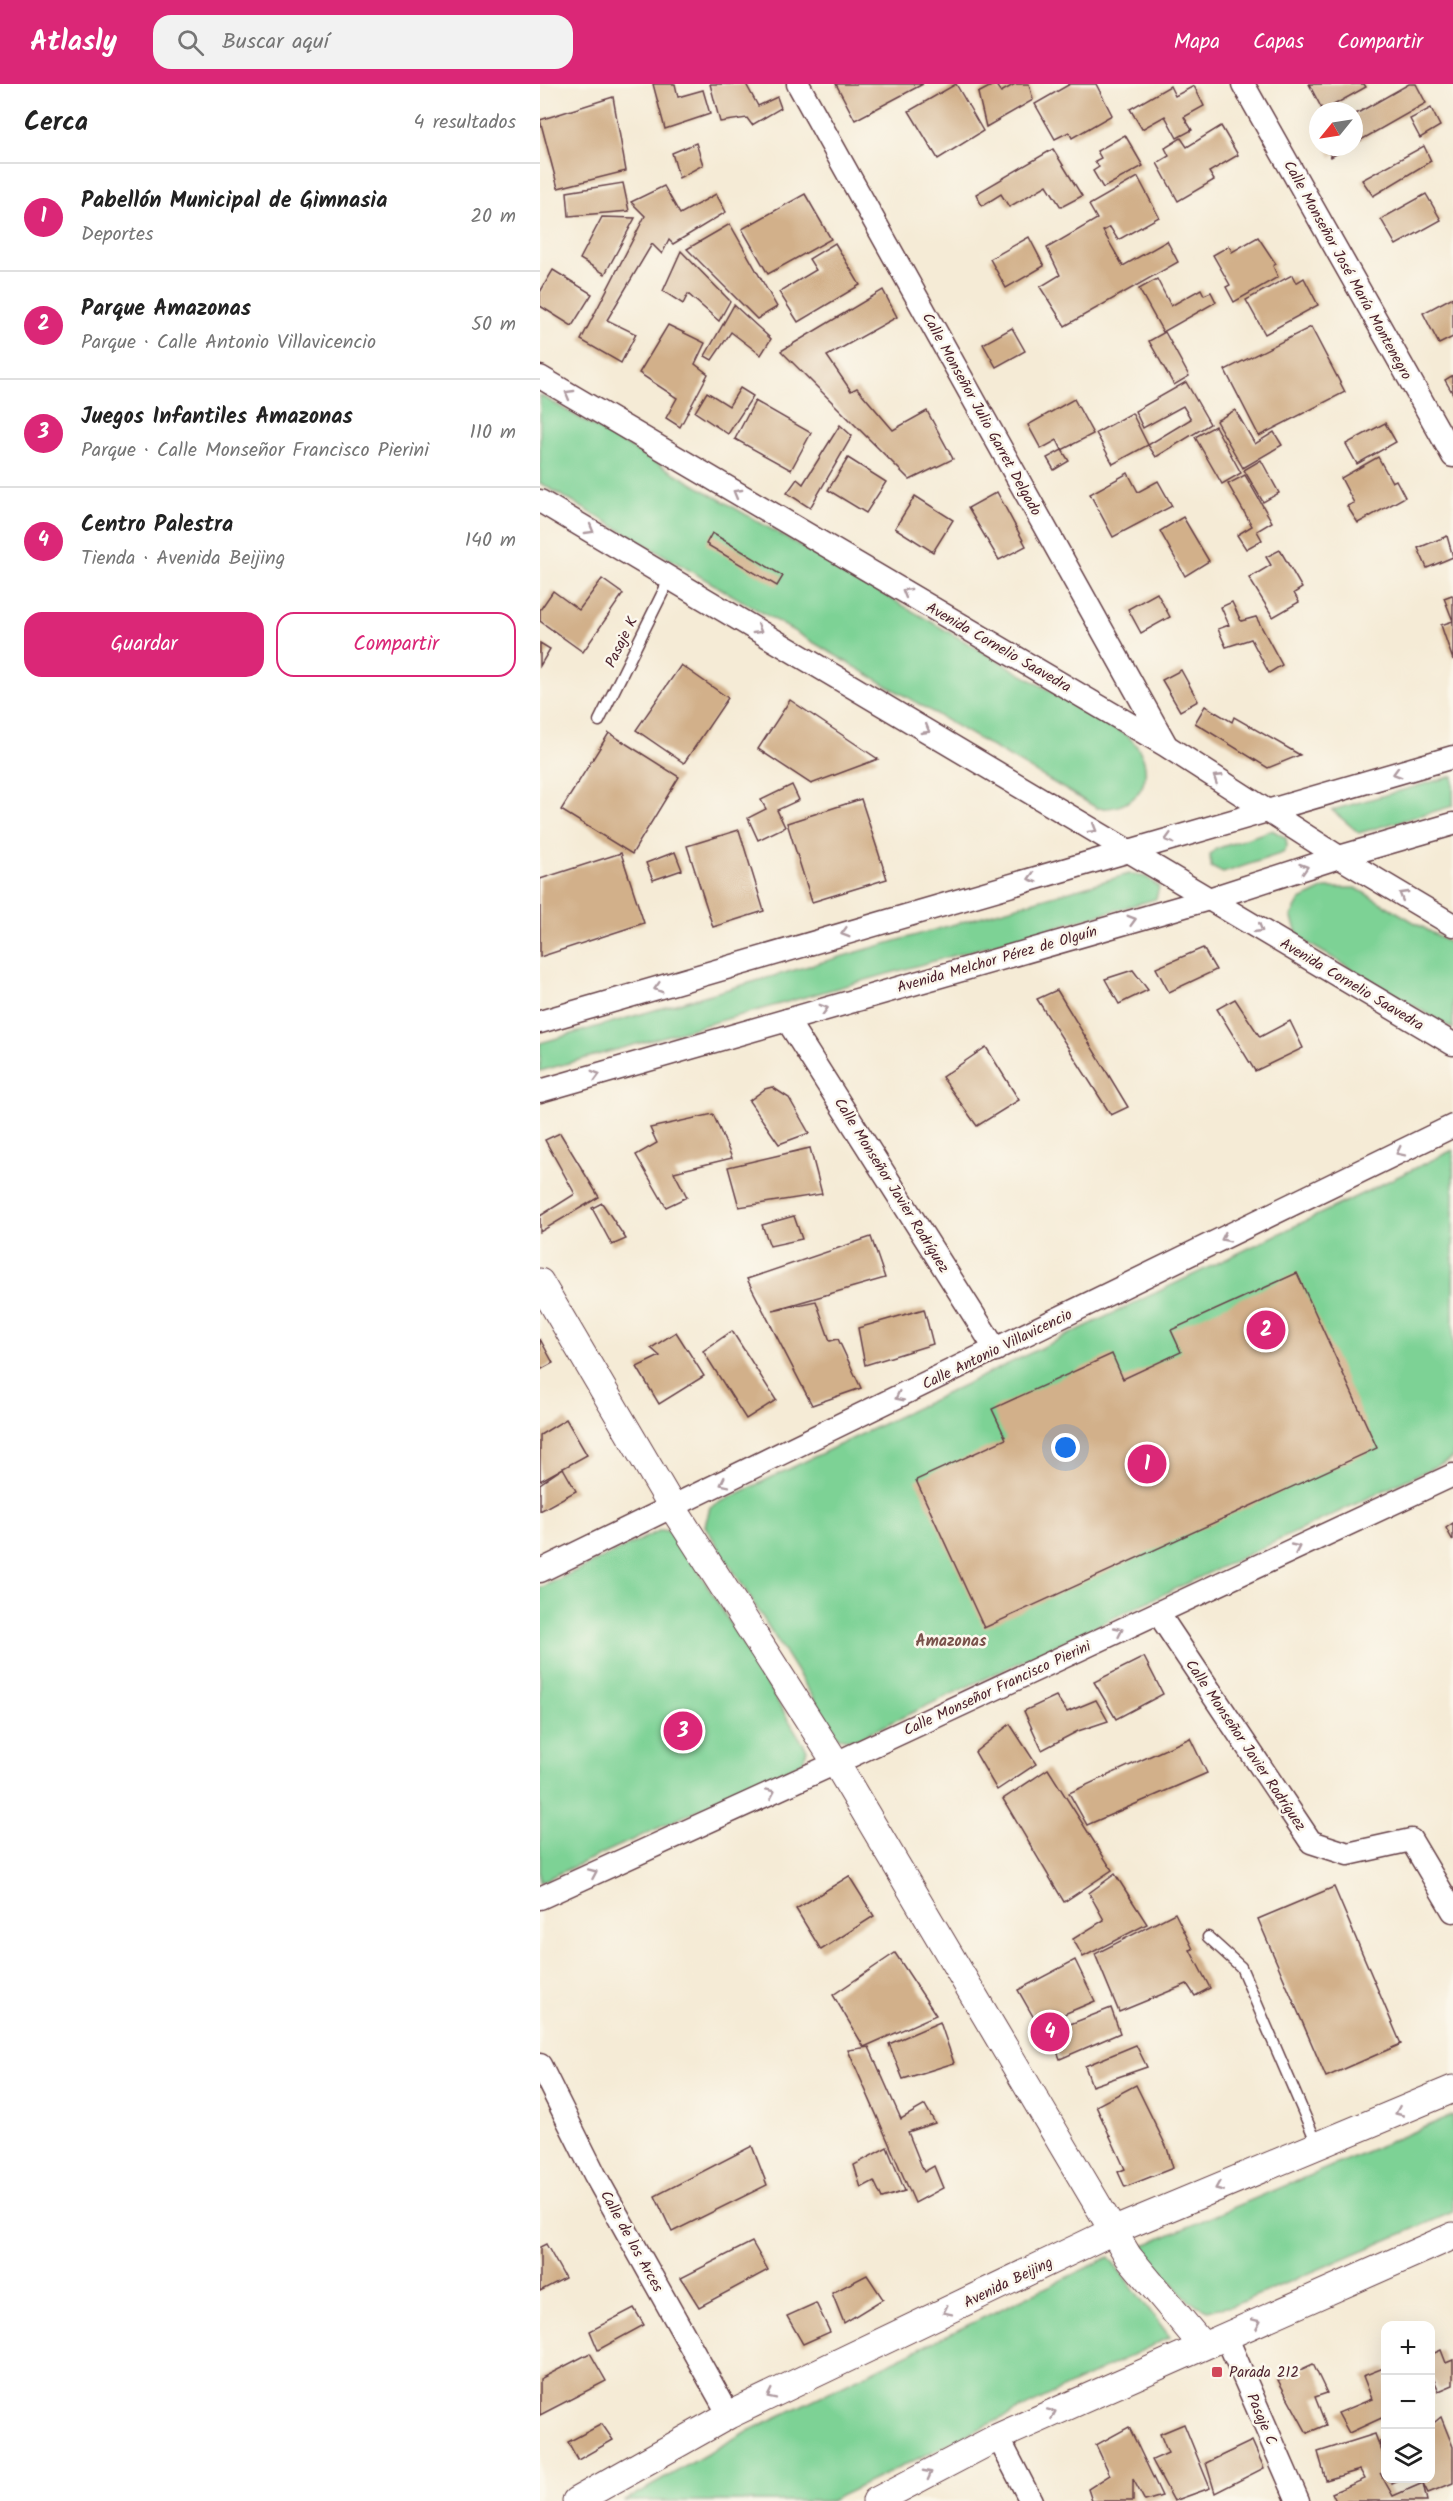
<!DOCTYPE html>
<html lang="es">
<head>
<meta charset="utf-8">
<style>
	:root { --surface:#fff; --page:#f2f2f2; --text:#222; --muted:#767676; --line:#e0e0e0; --accent:#db2777 }
	body { margin:0; font-family:Kalam,sans-serif; background:var(--page); color:var(--text) }
	.controls { position:absolute; right:18px; bottom:18px; display:grid; overflow:hidden; border-radius:12px; box-shadow:0 6px 24px #0002 }
	.controls button { width:54px; height:54px; display:grid; place-items:center; padding:0; border:0; border-bottom:2px solid var(--line); background:var(--surface); color:var(--text); font:30px sans-serif }
	.compass { position:absolute; left:769px; top:18px; width:54px; height:54px; border-radius:50%; background:var(--surface); box-shadow:0 6px 24px #0002; rotate:240deg }
	.you { position:absolute; left:526px; top:1364px; width:21px; height:21px; margin:-15px; border:4px solid #fff; border-radius:50%; background:#1a73e8; box-shadow:0 0 0 9px #1a73e833 }
	.badge { display:grid; place-items:center; width:39px; height:39px; border-radius:50%; background:var(--accent); color:#fff; font-size:20px; font-weight:700 }
	.pin { position:absolute; translate:-50% -50%; border:3px solid #fff; box-shadow:0 2px 6px #0006 }
	.list { margin:0; padding:0; list-style:none }
	h2 { display:flex; justify-content:space-between; align-items:center; height:78px; margin:0; padding:0 24px; font-size:26px }
	h2 small { font-size:20px; font-weight:400; color:var(--muted) }
	.list li { display:grid; grid-template-columns:39px 1fr auto; gap:18px; align-items:center; box-sizing:border-box; height:108px; padding:0 24px; border-top:2px solid var(--line) }
	.list b { display:block; font-size:22px; white-space:nowrap }
	.list p { margin:0; font-size:20px; white-space:nowrap; color:var(--muted) }
	.list em { font-size:20px; font-style:normal; color:var(--muted) }
	.actions { display:flex; gap:12px; padding:18px 24px }
	.actions a { flex:1; padding:14px 0; border:2px solid var(--accent); border-radius:18px; text-align:center; font-size:21px; color:var(--accent) }
	.actions .main { background:var(--accent); color:#fff }
	.icon { flex:none; width:33px; height:33px; fill:none; stroke:currentColor; stroke-width:2; stroke-linecap:round; stroke-linejoin:round }
	.map { position:relative; flex:none; width:913px; height:2417px; overflow:hidden }
	header { display:flex; align-items:center; gap:36px; box-sizing:border-box; height:84px; padding:0 30px; background:var(--accent); color:#fff }
	header strong { font-size:28px }
	nav { display:flex; gap:33px; margin-inline-start:auto; font-size:21px }
	.search { width:420px; height:54px; background:var(--page); display:flex; align-items:center; gap:15px; box-sizing:border-box; padding:0 21px; border-radius:18px; color:var(--muted); font-size:22px }
	main { display:flex }
	aside { flex:1; background:var(--surface) }
	.map>svg:first-child { display:block }
</style>
</head>
<body>
<header>
<strong>Atlasly</strong>
<div class="search"><svg class="icon" aria-label="search" viewBox="0 0 24 24"><circle cx="10" cy="10" r="6"/><path d="M15 15l6 6"/></svg>Buscar aquí</div>
<nav><a>Mapa</a><a>Capas</a><a>Compartir</a></nav>
</header>
<main>
<aside>
<h2>Cerca<small>4 resultados</small></h2>
<ul class="list">
<li><span class="badge">1</span><div><b>Pabellón Municipal de Gimnasia</b><p>Deportes</p></div><em>20 m</em></li>
<li><span class="badge">2</span><div><b>Parque Amazonas</b><p>Parque · Calle Antonio Villavicencio</p></div><em>50 m</em></li>
<li><span class="badge">3</span><div><b>Juegos Infantiles Amazonas</b><p>Parque · Calle Monseñor Francisco Pierini</p></div><em>110 m</em></li>
<li><span class="badge">4</span><div><b>Centro Palestra</b><p>Tienda · Avenida Beijing</p></div><em>140 m</em></li>
</ul>
<div class="actions"><a class="main">Guardar</a><a>Compartir</a></div>
</aside>
<div class="map">
<svg width="913" height="2417" viewBox="0 0 913 2417">
	<rect width="100%" height="100%" fill="#fbf7ec"/>
	<filter id="ink" filterUnits="userSpaceOnUse"><feTurbulence type="fractalNoise" baseFrequency=".0167" numOctaves="2"/><feDisplacementMap in="SourceGraphic" scale="12" xChannelSelector="R" yChannelSelector="G"/><feConvolveMatrix kernelMatrix="1 2 1 2 8 2 1 2 1" color-interpolation-filters="sRGB"/></filter>
	<filter id="wash" filterUnits="userSpaceOnUse"><feTurbulence type="fractalNoise" baseFrequency=".008" numOctaves="4" result="noise"/><feDisplacementMap in="SourceGraphic" scale="24" xChannelSelector="R" yChannelSelector="G"/><feGaussianBlur stdDeviation="1.35" result="paint"/><feColorMatrix in="noise" values="0 0 0 0 0 0 0 0 0 0 0 0 0 0 0 0 0 1.4 0 .05"/><feComposite in="paint" operator="in"/></filter>
	<g filter="url(#wash)">
		<rect width="100%" height="100%" fill="#f5ebd6"/>
		<g fill="#7dd295" stroke="#647860" stroke-width="1.5">
			<path d="M0,311L588,652C622,684 603,728 557,724L0,399Z"/>
			<polygon points="913,692 913,722 819,749 792,726"/>
			<polygon points="732,746 746,754 747,762 743,769 683,789 671,783 670,770 676,765"/>
			<polygon points="589,790 606,793 619,803 616,815 0,987 0,959"/>
			<polygon points="785,804 816,804 913,861 913,945 759,854 751,832 760,816"/>
			<polygon points="913,1066 913,1374 314,1656 298,1653 165,1442 170,1423"/>
			<polygon points="121,1446 135,1448 267,1666 263,1678 0,1798 0,1504"/>
			<polygon points="913,2031 913,2128 692,2222 667,2226 649,2217 600,2163"/>
			<polygon points="569,2173 630,2253 290,2417 85,2417 202,2350"/>
		</g>
		<g id="blocks">
			<g fill="#d2b08a">
				<polygon points="113,0 135,0 138,13 163,6 170,30 125,45"/>
				<polygon points="170,0 206,0 218,22 237,13 241,24 212,41 207,34 180,38"/>
				<polygon points="296,0 383,0 315,36"/>
				<polygon points="416,0 443,47 398,75 369,27"/>
				<polygon points="455,0 461,8 475,0 489,0 493,16 446,43 438,9"/>
				<polygon points="530,0 556,0 572,31 532,54 529,48 515,55 495,20"/>
				<polygon points="769,0 824,0 826,3 783,27"/>
				<polygon points="869,0 876,0 886,19 814,60 814,31"/>
				<polygon points="630,2 635,12 654,2 664,22 644,33 652,46 637,54 625,32 602,45 590,25"/>
				<polygon points="73,13 86,87 18,104 0,36"/>
				<polygon points="891,24 900,42 880,54 870,35"/>
				<polygon points="681,42 698,71 669,88 674,96 638,117 617,79 629,72 625,64 641,54 647,63"/>
				<polygon points="585,51 603,82 563,104 553,87 559,83 555,77 561,74 557,67"/>
				<polygon points="156,59 163,81 139,94 132,69"/>
				<polygon points="884,62 891,77 833,112 822,96"/>
				<polygon points="786,63 809,63 791,73"/>
				<polygon points="513,65 542,112 521,123 507,101 469,123 461,110 442,122 436,110"/>
				<polygon points="598,93 619,133 578,156 570,143 563,147 583,182 627,157 638,178 525,242 500,203 520,191 507,164 557,135 549,121"/>
				<polygon points="83,99 89,127 29,132 27,108"/>
				<polygon points="124,102 140,130 176,110 186,128 133,160 129,156 122,170 112,160 67,236 96,250 81,279 41,256 105,132 91,118"/>
				<polygon points="265,110 291,155 228,190 202,145"/>
				<polygon points="886,110 901,136 856,161 841,135"/>
				<polygon points="62,133 95,134 65,190 40,175"/>
				<polygon points="190,140 237,223 217,235 147,165"/>
				<polygon points="489,153 504,182 466,204 450,175"/>
				<polygon points="718,153 736,180 733,182 738,193 694,218 686,203 690,201 673,171 689,162 692,168"/>
				<polygon points="295,159 320,201 258,238 239,208 276,186 269,175"/>
				<polygon points="141,167 190,217 179,237 148,210 143,220 123,207"/>
				<polygon points="13,186 52,210 32,242 0,222 0,208"/>
				<polygon points="752,191 756,199 764,194 778,221 725,250 706,216"/>
				<polygon points="617,195 631,222 661,205 664,211 671,208 676,218 623,248 599,205"/>
				<polygon points="343,206 357,233 287,272 311,307 317,304 353,346 387,327 413,375 370,396 241,267"/>
				<polygon points="913,213 913,253 899,260 883,229"/>
				<polygon points="194,221 231,255 221,271 191,248 172,276 165,272"/>
				<polygon points="128,241 165,259 155,280 168,290 140,343 126,334 137,314 99,289"/>
				<polygon points="771,243 805,308 719,352 685,286"/>
				<polygon points="472,244 485,267 456,283 443,260"/>
				<polygon points="625,248 649,292 634,301 609,257"/>
				<polygon points="913,291 913,310 905,296"/>
				<polygon points="646,298 670,340 616,373 608,361 651,335 643,322 603,344 595,327"/>
				<polygon points="200,304 213,312 188,350 155,328 167,308 189,322"/>
				<polygon points="534,315 553,350 522,366 517,356 501,365 488,341"/>
				<polygon points="215,317 271,349 251,386 195,355"/>
				<polygon points="695,326 715,360 734,348 742,361 703,384 676,337"/>
				<polygon points="592,329 608,361 573,380 556,349"/>
				<polygon points="845,339 856,358 817,380 806,360"/>
				<polygon points="300,341 312,352 270,424 247,409 257,395 263,400"/>
				<polygon points="675,342 701,389 682,400 655,353"/>
				<polygon points="522,366 529,377 514,386 507,374"/>
				<polygon points="838,373 852,398 856,396 865,413 818,439 807,422 814,419 801,394"/>
				<polygon points="308,374 346,398 326,429 288,406"/>
				<polygon points="721,376 739,409 723,418 704,386"/>
				<polygon points="588,389 598,408 618,397 632,422 573,453 550,410"/>
				<polygon points="705,391 732,438 717,447 722,456 706,465 697,451 712,442 688,400"/>
				<polygon points="457,408 486,462 459,476 428,424"/>
				<polygon points="375,412 413,436 393,468 355,444"/>
				<polygon points="643,433 669,477 645,492 620,447"/>
				<polygon points="172,449 243,492 237,502 166,460"/>
				<polygon points="907,452 913,473 887,484 878,464"/>
				<polygon points="740,466 762,504 754,509 759,518 733,533 709,494 731,481 726,473"/>
				<polygon points="62,495 83,510 43,568 0,537 0,526 13,507 39,526"/>
				<polygon points="617,509 630,533 601,549 588,525"/>
				<polygon points="912,511 913,513 913,576 901,541 913,537 904,514"/>
				<polygon points="692,518 701,537 716,533 742,581 729,589 711,555 686,563 678,545 689,541 681,523"/>
				<polygon points="0,559 10,565 0,582"/>
				<polygon points="141,581 188,614 144,679 96,646"/>
				<polygon points="641,586 658,617 640,627 622,596"/>
				<polygon points="250,616 338,675 271,700 218,665"/>
				<polygon points="665,622 692,638 694,633 760,671 728,684 655,639"/>
				<polygon points="69,649 139,693 92,770 21,726"/>
				<polygon points="252,701 259,716 237,726 245,743 218,756 208,734 226,725 221,716"/>
				<polygon points="321,715 347,795 272,818 247,739"/>
				<polygon points="199,746 224,827 173,843 147,762"/>
				<polygon points="135,768 142,786 113,796 106,779"/>
				<polygon points="81,769 104,839 0,873 0,795"/>
				<polygon points="663,864 676,886 629,908 616,884"/>
				<polygon points="593,886 608,906 579,920 565,895"/>
				<polygon points="517,906 588,1023 571,1031 497,915"/>
				<polygon points="695,915 720,953 750,937 763,964 715,987 677,925"/>
				<polygon points="446,963 479,1016 437,1042 402,993"/>
				<polygon points="232,1003 249,1014 269,1049 239,1060 209,1017 225,1005"/>
				<polygon points="173,1030 192,1074 134,1088 147,1113 126,1123 96,1071 117,1059 110,1044"/>
				<polygon points="20,1049 59,1113 0,1148 0,1132 35,1110 5,1056"/>
				<polygon points="270,1064 282,1110 199,1123 188,1083"/>
				<polygon points="62,1119 86,1155 72,1161 52,1124"/>
				<polygon points="254,1132 262,1155 230,1162 222,1141"/>
				<polygon points="331,1153 345,1194 233,1226 276,1217 290,1257 298,1255 321,1304 272,1321 207,1195"/>
				<polygon points="757,1189 837,1364 444,1544 376,1396 466,1355 452,1325 572,1270 583,1295 641,1268 631,1246"/>
				<polygon points="384,1225 393,1260 325,1281 318,1244"/>
				<polygon points="192,1247 236,1316 206,1335 163,1267"/>
				<polygon points="136,1248 164,1292 119,1320 97,1283 120,1272 111,1264"/>
				<polygon points="0,1255 13,1279 0,1286"/>
				<polygon points="26,1335 47,1371 0,1397 0,1351"/>
				<polygon points="23,1384 36,1407 0,1427 0,1400"/>
				<polygon points="913,1439 913,1457 906,1444"/>
				<polygon points="604,1573 623,1610 576,1635 554,1598"/>
				<polygon points="516,1612 527,1628 556,1616 568,1637 538,1647 502,1666 484,1627"/>
				<polygon points="470,1640 496,1680 457,1706 435,1668"/>
				<polygon points="650,1654 667,1689 547,1741 529,1709"/>
				<polygon points="508,1685 572,1786 524,1818 463,1715"/>
				<polygon points="575,1790 607,1840 543,1873 533,1855 564,1836 549,1809"/>
				<polygon points="309,1792 334,1832 281,1866 256,1825"/>
				<polygon points="794,1803 861,1960 786,1993 718,1835"/>
				<polygon points="635,1829 653,1865 650,1866 670,1904 655,1912 647,1900 579,1928 555,1870"/>
				<polygon points="355,1869 396,1931 324,1963 293,1911"/>
				<polygon points="535,1876 555,1917 498,1941 478,1906"/>
				<polygon points="571,1924 580,1949 520,1975 510,1948"/>
				<polygon points="400,1938 414,1979 363,1995 349,1960"/>
				<polygon points="596,1961 607,1983 552,2002 545,1982"/>
				<polygon points="329,1963 361,2035 385,2021 395,2039 368,2048 384,2088 394,2082 403,2104 375,2119 308,1966"/>
				<polygon points="596,2001 627,2064 633,2084 585,2103 578,2088 585,2085 556,2022"/>
				<polygon points="212,2062 227,2101 132,2148 115,2112"/>
				<polygon points="347,2063 365,2107 342,2114 334,2097 321,2104 314,2081"/>
				<polygon points="212,2158 228,2186 159,2223 141,2194"/>
				<polygon points="6,2160 25,2194 0,2207 0,2163"/>
				<polygon points="327,2191 343,2215 304,2239 292,2209"/>
				<polygon points="276,2219 290,2248 263,2260 247,2232"/>
				<polygon points="94,2224 104,2241 58,2266 50,2247"/>
				<polygon points="901,2266 906,2279 913,2276 913,2301 899,2307 890,2287 890,2271"/>
				<polygon points="50,2269 66,2297 0,2331 0,2295"/>
				<polygon points="773,2280 787,2309 775,2313 786,2341 767,2349 738,2296"/>
				<polygon points="846,2283 846,2332 809,2349 798,2329 832,2315 823,2292"/>
				<polygon points="901,2333 913,2363 913,2399 888,2409 883,2399 887,2417 796,2417 792,2409 825,2395 820,2386 786,2396 778,2368 835,2350 838,2358 846,2357 846,2367 838,2358 846,2377 846,2394 840,2389 853,2412 883,2399 881,2394 890,2394 890,2342"/>
				<polygon points="62,2340 73,2356 38,2376 28,2358"/>
				<polygon points="644,2340 670,2404 634,2417 612,2376 628,2369 620,2350"/>
				<polygon points="589,2343 622,2412 605,2417 593,2395 593,2417 552,2417 548,2405 570,2391 556,2361"/>
				<polygon points="712,2357 724,2384 675,2409 666,2379"/>
				<polygon points="846,2394 865,2394 852,2400"/>
			</g>
		</g>
	</g>
	<g filter="url(#ink)">
		<use href="#blocks" fill-opacity="0" stroke="#643e45" stroke-width="1.5"/>
		<g fill="none" stroke-linecap="round" stroke-linejoin="round">
			<defs>
				<g id="service">
					<polyline points="59,637 130,494"/>
					<polyline points="668,1853 701,1883 778,2062"/>
				</g>
				<g id="minor">
					<polyline points="258,0 625,659"/>
					<polyline points="703,0 913,372"/>
					<polyline points="0,293 625,661 799,773 913,841"/>
					<polyline points="0,417 913,960"/>
					<polyline points="247,936 456,1266"/>
					<polyline points="0,938 913,673"/>
					<polyline points="0,1007 669,815 799,773 913,740"/>
					<polyline points="0,1487 913,1042"/>
					<polyline points="618,1529 771,1758 808,1770 871,1756 913,1827"/>
					<polyline points="0,1814 296,1679 913,1391"/>
					<polyline points="0,1981 55,2091 189,2331"/>
					<polyline points="686,2252 758,2417"/>
					<polyline points="458,2353 491,2417"/>
				</g>
				<g id="tertiary">
					<polyline points="0,1198 133,1424 296,1679 588,2172 663,2262"/>
					<polyline points="36,2417 189,2331 573,2147 913,2005"/>
					<polyline points="336,2417 458,2353 913,2152"/>
				</g>
			</defs>
			<use href="#service" stroke="#643e45" stroke-width="13"/>
			<use href="#minor" stroke="#643e45" stroke-width="25"/>
			<use href="#tertiary" stroke="#643e45" stroke-width="29"/>
			<use href="#service" stroke="#fff" stroke-width="10"/>
			<use href="#minor" stroke="#fff" stroke-width="22"/>
			<use href="#tertiary" stroke="#fff" stroke-width="27"/>
		</g>
		<defs><path id="oneway-chevron" d="M-2-3.5L2.5 0L-2 3.5" fill="none" stroke-width="1.6" stroke-linecap="round" stroke-linejoin="round" transform="scale(1.5)"/></defs>
		<g stroke="#ae9aa0">
			<use href="#oneway-chevron" transform="translate(29 310) rotate(-150)"/>
			<use href="#oneway-chevron" transform="translate(197 409) rotate(-150)"/>
			<use href="#oneway-chevron" transform="translate(50 446) rotate(30)"/>
			<use href="#oneway-chevron" transform="translate(366 508) rotate(-150)"/>
			<use href="#oneway-chevron" transform="translate(218 546) rotate(31)"/>
			<use href="#oneway-chevron" transform="translate(386 646) rotate(31)"/>
			<use href="#oneway-chevron" transform="translate(857 689) rotate(164)"/>
			<use href="#oneway-chevron" transform="translate(677 694) rotate(-147)"/>
			<use href="#oneway-chevron" transform="translate(553 745) rotate(31)"/>
			<use href="#oneway-chevron" transform="translate(629 755) rotate(164)"/>
			<use href="#oneway-chevron" transform="translate(764 784) rotate(-18)"/>
			<use href="#oneway-chevron" transform="translate(492 794) rotate(164)"/>
			<use href="#oneway-chevron" transform="translate(863 811) rotate(-149)"/>
			<use href="#oneway-chevron" transform="translate(592 836) rotate(-16)"/>
			<use href="#oneway-chevron" transform="translate(719 845) rotate(31)"/>
			<use href="#oneway-chevron" transform="translate(305 849) rotate(164)"/>
			<use href="#oneway-chevron" transform="translate(118 904) rotate(164)"/>
			<use href="#oneway-chevron" transform="translate(284 925) rotate(-16)"/>
			<use href="#oneway-chevron" transform="translate(56 991) rotate(-16)"/>
			<use href="#oneway-chevron" transform="translate(860 1068) rotate(154)"/>
			<use href="#oneway-chevron" transform="translate(685 1154) rotate(154)"/>
			<use href="#oneway-chevron" transform="translate(359 1313) rotate(154)"/>
			<use href="#oneway-chevron" transform="translate(184 1399) rotate(154)"/>
			<use href="#oneway-chevron" transform="translate(756 1464) rotate(-25)"/>
			<use href="#oneway-chevron" transform="translate(579 1547) rotate(-25)"/>
			<use href="#oneway-chevron" transform="translate(231 1709) rotate(-24)"/>
			<use href="#oneway-chevron" transform="translate(53 1789) rotate(-24)"/>
			<use href="#oneway-chevron" transform="translate(859 2028) rotate(157)"/>
			<use href="#oneway-chevron" transform="translate(679 2103) rotate(157)"/>
			<use href="#oneway-chevron" transform="translate(407 2227) rotate(154)"/>
			<use href="#oneway-chevron" transform="translate(717 2239) rotate(-24)"/>
			<use href="#oneway-chevron" transform="translate(231 2311) rotate(154)"/>
			<use href="#oneway-chevron" transform="translate(512 2329) rotate(-24)"/>
			<use href="#oneway-chevron" transform="translate(388 2390) rotate(-28)"/>
		</g>
	</g>
	<rect fill="#d1495b" stroke="#fbf7ec" stroke-width="2" x="671" y="2282" width="12" height="12" rx="3"/>
	<g text-anchor="middle" stroke-width="5" stroke-linejoin="round" paint-order="stroke">
		<g font-size="15" fill="#4a1f2b" stroke="#fbf7ec">
			<text transform="translate(808 186) rotate(61)" y="5">Calle Monseñor José María Montenegro</text>
			<text transform="translate(442 330) rotate(61)" y="5">Calle Monseñor Julio Garret Delgado</text>
			<text transform="translate(81 558) rotate(-64)" y="5">Pasaje K</text>
			<text transform="translate(459 563) rotate(30)" y="5">Avenida Cornelio Saavedra</text>
			<text transform="translate(457 875) rotate(-16)" y="5">Avenida Melchor Pérez de Olguín</text>
			<text transform="translate(812 900) rotate(31)" y="5">Avenida Cornelio Saavedra</text>
			<text transform="translate(352 1101) rotate(58)" y="5">Calle Monseñor Javier Rodríguez</text>
			<text transform="translate(457 1265) rotate(-26)" y="5">Calle Antonio Villavicencio</text>
			<text transform="translate(457 1604) rotate(-25)" y="5">Calle Monseñor Francisco Pierini</text>
			<text transform="translate(706 1661) rotate(56)" y="5">Calle Monseñor Javier Rodríguez</text>
			<text transform="translate(92 2157) rotate(61)" y="5">Calle de los Arces</text>
			<text transform="translate(468 2198) rotate(-26)" y="5">Avenida Beijing</text>
			<text transform="translate(722 2335) rotate(67)" y="5">Pasaje C</text>
		</g>
		<g font-size="15" fill="#4a1f2b" stroke="#fbf7ec" text-anchor="start">
			<text x="689" y="2293">Parada 212</text>
		</g>
		<g font-size="16" font-weight="bold" fill="#7a524c" stroke="#fbf7ec">
			<text x="411" y="1562">Amazonas</text>
		</g>
	</g>
</svg>
<div class="controls">
<button>+</button>
<button>−</button>
<button><svg class="icon" aria-label="layers" viewBox="0 0 24 24"><path d="M12 4l9 5-9 5-9-5zM3 14l9 5 9-5"/></svg></button>
</div>
<svg class="compass" viewBox="-18 -18 36 36"><path d="M0-13l5 13h-10z" fill="#e53935"/><path d="M0 13l5-13h-10z" fill="#767676"/></svg>
<div class="you"></div>
<div class="pin badge" style="left:607px;top:1380px">1</div>
<div class="pin badge" style="left:726px;top:1246px">2</div>
<div class="pin badge" style="left:143px;top:1647px">3</div>
<div class="pin badge" style="left:510px;top:1948px">4</div>
</div>
</main>
</body>
</html>
